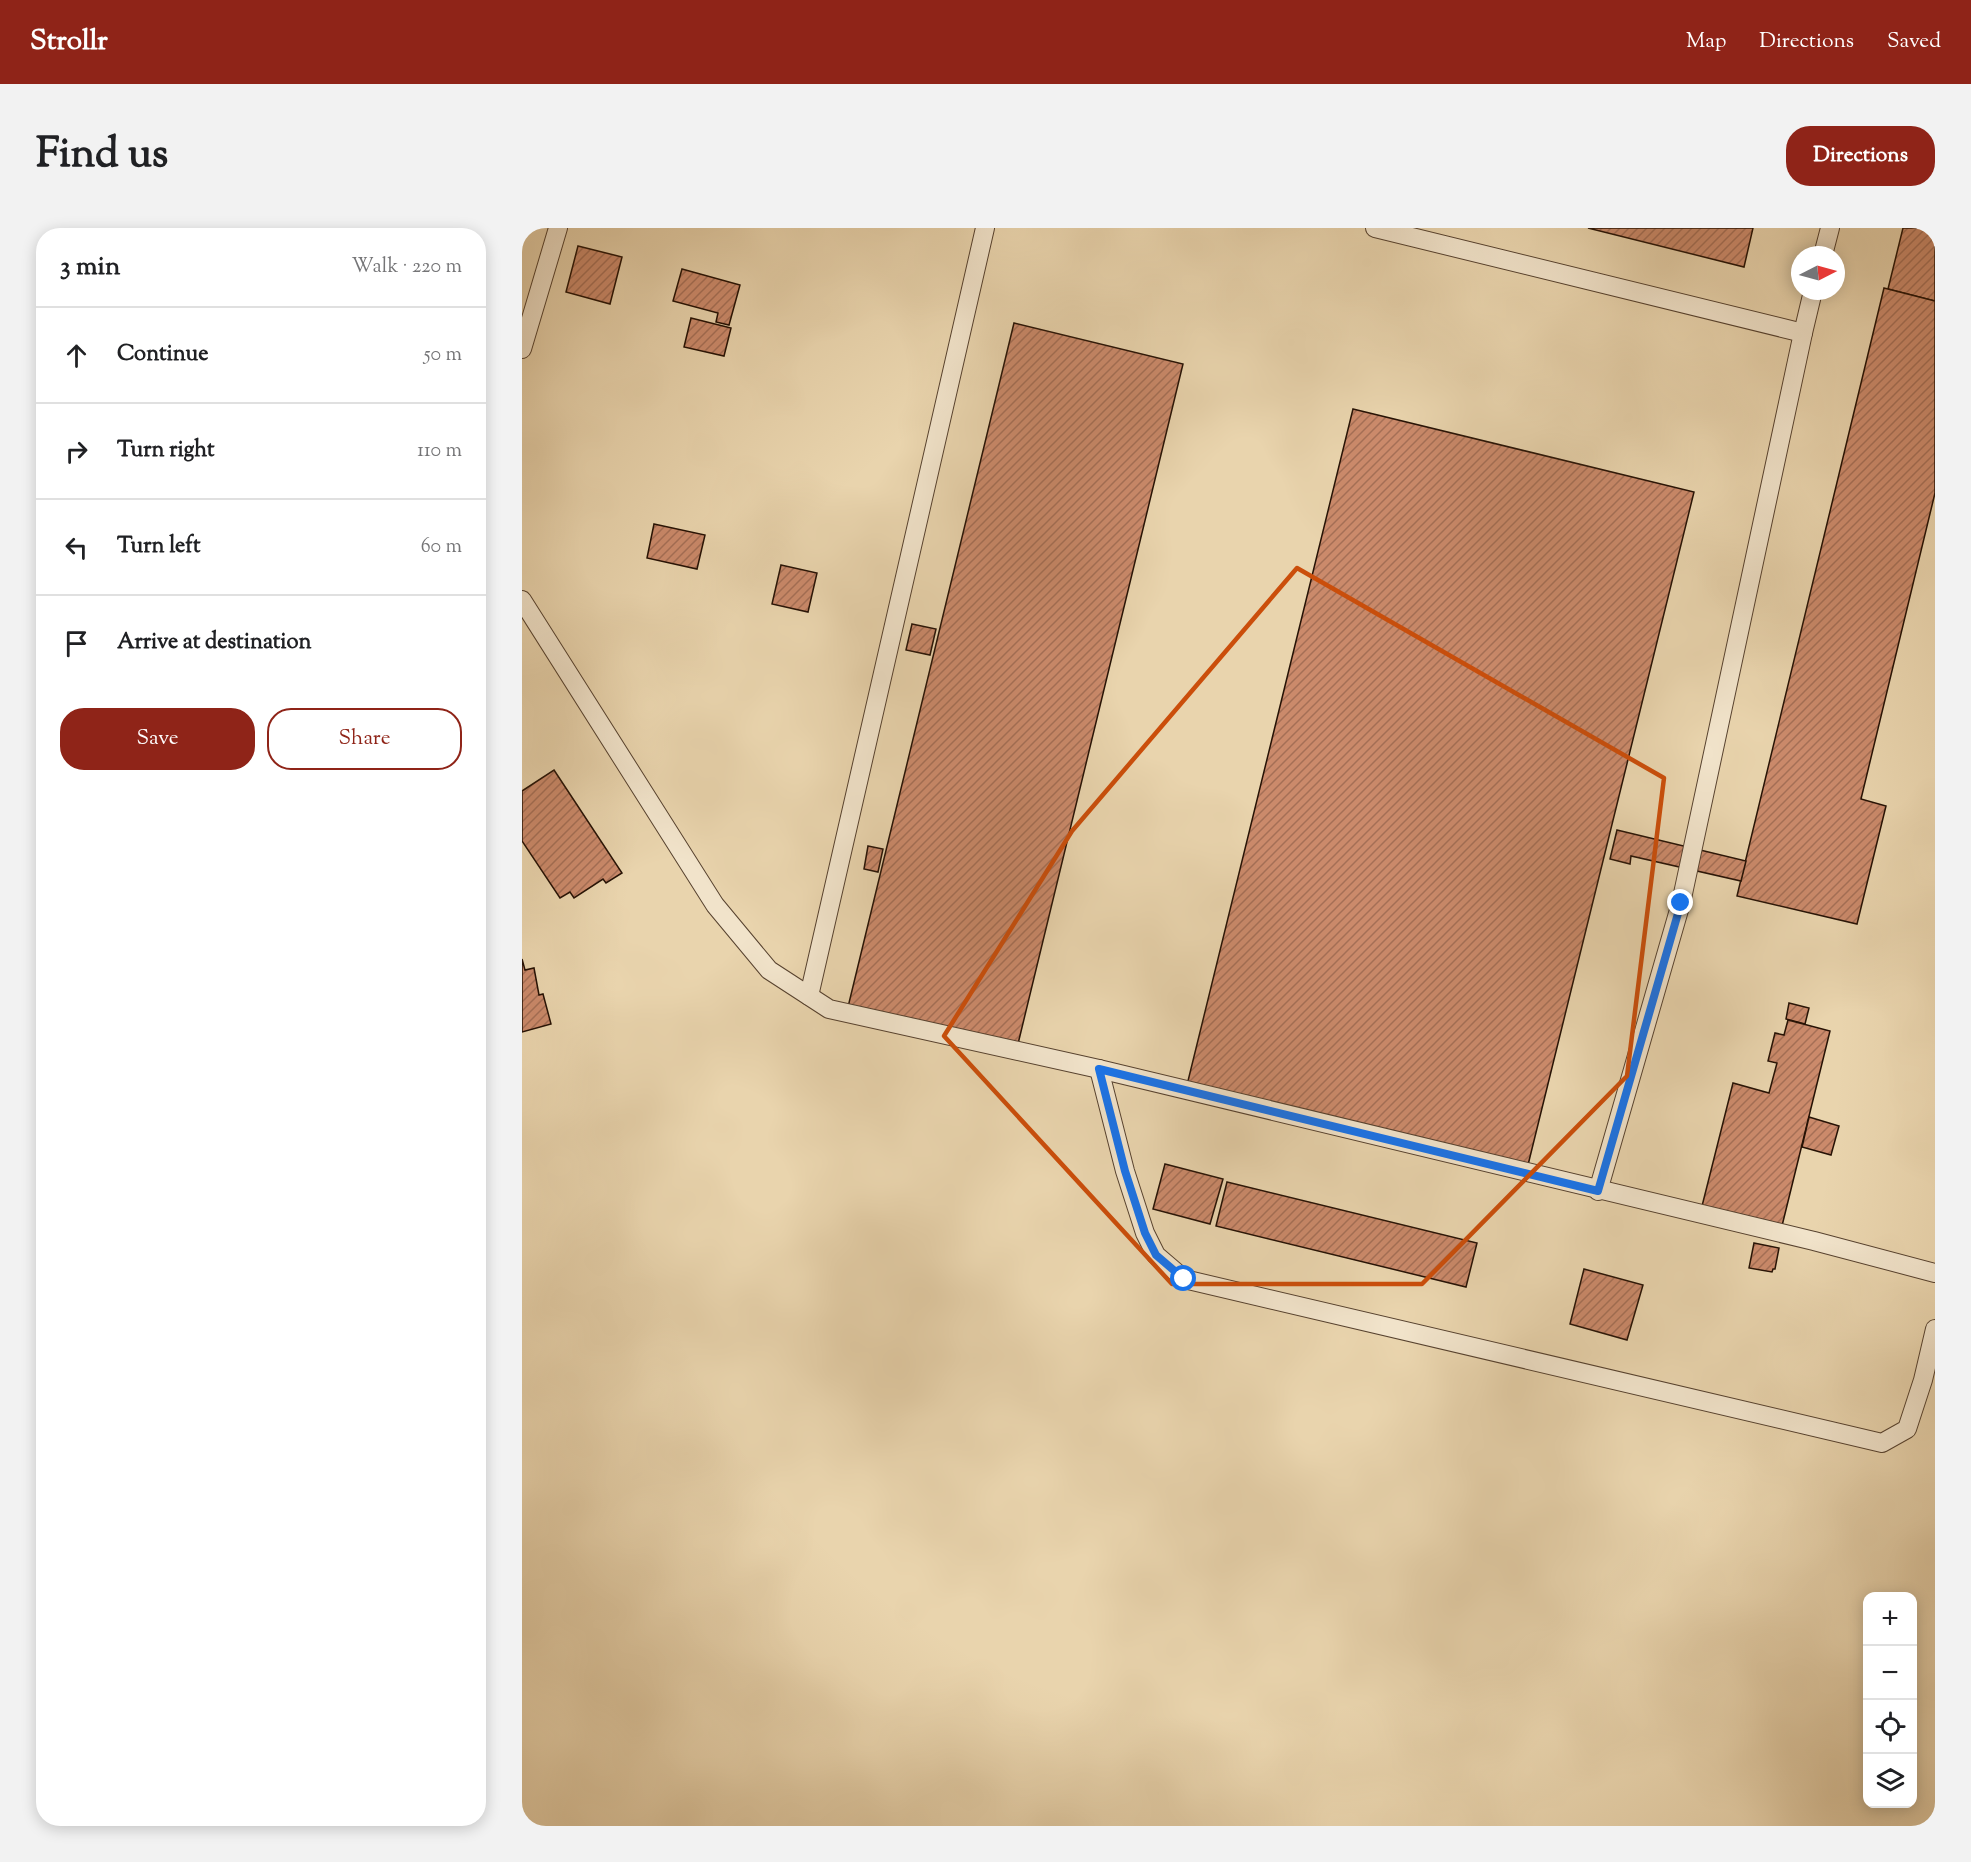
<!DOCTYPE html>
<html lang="en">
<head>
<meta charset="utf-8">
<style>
	:root { --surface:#fff; --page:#f2f2f2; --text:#202124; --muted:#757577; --line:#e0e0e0; --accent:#8f2418 }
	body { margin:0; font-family:"Sorts Mill Goudy",serif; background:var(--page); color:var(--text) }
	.controls { position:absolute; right:18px; bottom:18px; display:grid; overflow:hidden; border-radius:12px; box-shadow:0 3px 15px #0003 }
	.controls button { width:54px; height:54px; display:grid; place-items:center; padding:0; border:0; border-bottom:2px solid var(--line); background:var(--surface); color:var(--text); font:30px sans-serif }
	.compass { position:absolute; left:1269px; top:18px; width:54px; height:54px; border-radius:50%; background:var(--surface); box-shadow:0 3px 15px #0003; rotate:84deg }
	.stop { position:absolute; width:18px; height:18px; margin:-14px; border:4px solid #1a73e8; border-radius:50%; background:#fff }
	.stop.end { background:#1a73e8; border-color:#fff; box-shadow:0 2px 6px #0008 }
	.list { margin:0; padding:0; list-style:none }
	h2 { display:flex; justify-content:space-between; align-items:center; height:78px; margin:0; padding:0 24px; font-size:26px }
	h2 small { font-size:20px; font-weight:400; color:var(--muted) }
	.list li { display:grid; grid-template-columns:39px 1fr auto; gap:18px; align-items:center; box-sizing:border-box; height:96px; padding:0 24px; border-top:2px solid var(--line) }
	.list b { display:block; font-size:22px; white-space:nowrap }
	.list em { font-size:20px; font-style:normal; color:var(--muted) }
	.actions { display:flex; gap:12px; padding:18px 24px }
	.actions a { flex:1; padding:14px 0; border:2px solid var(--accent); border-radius:24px; text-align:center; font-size:21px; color:var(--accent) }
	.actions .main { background:var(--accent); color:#fff }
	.icon { flex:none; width:33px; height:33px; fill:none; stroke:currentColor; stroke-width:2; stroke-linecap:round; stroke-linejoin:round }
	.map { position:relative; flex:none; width:1413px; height:1598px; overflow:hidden; border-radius:24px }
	header { display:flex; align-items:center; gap:36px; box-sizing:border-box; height:84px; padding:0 30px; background:var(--accent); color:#fff }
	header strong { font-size:28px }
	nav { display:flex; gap:33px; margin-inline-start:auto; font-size:21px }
	.intro { display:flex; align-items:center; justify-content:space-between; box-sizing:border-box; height:144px; padding:0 36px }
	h1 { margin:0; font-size:42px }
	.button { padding:15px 27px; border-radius:24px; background:var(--accent); color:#fff; font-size:21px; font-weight:700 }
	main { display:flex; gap:36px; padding:0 36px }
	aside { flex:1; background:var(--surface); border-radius:24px; box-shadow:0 3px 15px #0003 }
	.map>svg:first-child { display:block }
</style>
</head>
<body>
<header>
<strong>Strollr</strong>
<nav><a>Map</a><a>Directions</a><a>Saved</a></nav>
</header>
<div class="intro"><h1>Find us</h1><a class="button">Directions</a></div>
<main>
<aside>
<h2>3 min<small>Walk · 220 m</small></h2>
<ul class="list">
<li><svg class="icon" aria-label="ahead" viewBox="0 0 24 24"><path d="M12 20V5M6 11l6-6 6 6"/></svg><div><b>Continue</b></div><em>50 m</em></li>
<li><svg class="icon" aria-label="right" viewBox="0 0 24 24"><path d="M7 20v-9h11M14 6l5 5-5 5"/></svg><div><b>Turn right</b></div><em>110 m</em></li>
<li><svg class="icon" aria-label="left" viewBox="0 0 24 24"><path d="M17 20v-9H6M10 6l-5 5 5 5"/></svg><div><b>Turn left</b></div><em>60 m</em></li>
<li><svg class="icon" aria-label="arrive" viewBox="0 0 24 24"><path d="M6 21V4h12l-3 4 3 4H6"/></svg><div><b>Arrive at destination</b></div></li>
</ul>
<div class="actions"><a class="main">Save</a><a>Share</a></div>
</aside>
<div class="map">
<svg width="1413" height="1598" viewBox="0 0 1413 1598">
	<defs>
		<pattern id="building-hatch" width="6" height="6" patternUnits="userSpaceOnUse" patternTransform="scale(1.5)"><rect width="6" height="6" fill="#cb8a6b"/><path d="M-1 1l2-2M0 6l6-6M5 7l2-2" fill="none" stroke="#a56f56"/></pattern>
	</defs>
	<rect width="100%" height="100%" fill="#e9d4ad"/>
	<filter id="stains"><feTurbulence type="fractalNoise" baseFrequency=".00333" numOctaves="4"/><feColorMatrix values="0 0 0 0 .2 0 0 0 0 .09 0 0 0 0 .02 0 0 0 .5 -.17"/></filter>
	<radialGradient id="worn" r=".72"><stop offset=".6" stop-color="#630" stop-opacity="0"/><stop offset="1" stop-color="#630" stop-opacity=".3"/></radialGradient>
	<g fill="url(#building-hatch)" stroke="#261205" stroke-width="1.5">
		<polygon points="1066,0 1231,0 1222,39"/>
		<polygon points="1381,0 1413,0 1413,73 1366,61"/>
		<polygon points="56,18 100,29 88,76 44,64"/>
		<polygon points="160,41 218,57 207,97 194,94 196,85 151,73"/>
		<polygon points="1362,60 1413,73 1413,265 1339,571 1364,578 1335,696 1215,668"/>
		<polygon points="169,90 209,100 202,128 162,119"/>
		<polygon points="492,95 661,136 495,820 326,779"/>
		<polygon points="831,181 1172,264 1005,941 665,857"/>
		<polygon points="132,296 183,307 175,341 125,330"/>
		<polygon points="259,337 295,345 286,384 250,376"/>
		<polygon points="390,396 414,401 408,427 384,422"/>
		<polygon points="32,542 100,645 84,655 81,651 52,670 48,664 38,670 0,613 0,563"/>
		<polygon points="1095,602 1224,633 1219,653 1109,628 1108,636 1088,631"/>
		<polygon points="346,618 361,621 356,644 342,641"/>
		<polygon points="0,731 3,742 12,740 17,767 21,766 29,796 0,804"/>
		<polygon points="1267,775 1287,780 1283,796 1264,791"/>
		<polygon points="1266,792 1308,803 1257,1010 1177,990 1211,855 1247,865 1255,835 1246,833 1253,805 1262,807"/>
		<polygon points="1287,889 1317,898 1309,927 1280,919"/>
		<polygon points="643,936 701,951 688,996 631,981"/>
		<polygon points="705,954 955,1015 944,1059 694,998"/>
		<polygon points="1232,1015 1257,1020 1253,1041 1251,1041 1250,1044 1227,1040"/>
		<polygon points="1062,1041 1121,1057 1105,1112 1048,1096"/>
	</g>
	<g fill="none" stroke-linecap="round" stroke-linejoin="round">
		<defs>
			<g id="service">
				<polyline points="853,0 1281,105"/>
				<polyline points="1301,27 1308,0"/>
				<polyline points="0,121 36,0"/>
				<polyline points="0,372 193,677 247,742 307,781 577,841 1292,1013 1413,1045"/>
				<polyline points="287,768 463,0"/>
				<polyline points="577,841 603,943 623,1005 634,1027 662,1051 1360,1215 1385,1201 1401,1152 1413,1101"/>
				<polyline points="1076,963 1159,675 1281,105 1291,63"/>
			</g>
		</defs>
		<use href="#service" stroke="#57422f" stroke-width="20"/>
		<use href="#service" stroke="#f1e3ca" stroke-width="18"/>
	</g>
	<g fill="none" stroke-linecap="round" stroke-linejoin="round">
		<polyline stroke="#1a73e8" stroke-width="8" points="662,1051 634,1027 623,1005 603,943 577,841 1076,963 1159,675"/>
	</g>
	<path fill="none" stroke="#cb4e0b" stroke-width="4.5" stroke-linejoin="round" d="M775,340L1142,550L1105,848L900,1056H650L422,808L550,603Z"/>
	<rect width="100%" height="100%" filter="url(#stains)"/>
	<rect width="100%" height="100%" fill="url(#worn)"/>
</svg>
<div class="controls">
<button>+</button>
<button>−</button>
<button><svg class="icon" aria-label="locate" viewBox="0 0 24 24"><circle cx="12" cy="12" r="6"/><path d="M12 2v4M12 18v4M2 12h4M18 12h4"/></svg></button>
<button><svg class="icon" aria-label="layers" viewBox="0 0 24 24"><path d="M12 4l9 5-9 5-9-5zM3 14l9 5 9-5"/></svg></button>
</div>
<svg class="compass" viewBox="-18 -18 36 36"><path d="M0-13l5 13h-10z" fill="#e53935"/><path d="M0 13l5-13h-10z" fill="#757577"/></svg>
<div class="stop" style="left:662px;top:1051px"></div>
<div class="stop end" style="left:1159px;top:675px"></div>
</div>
</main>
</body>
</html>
